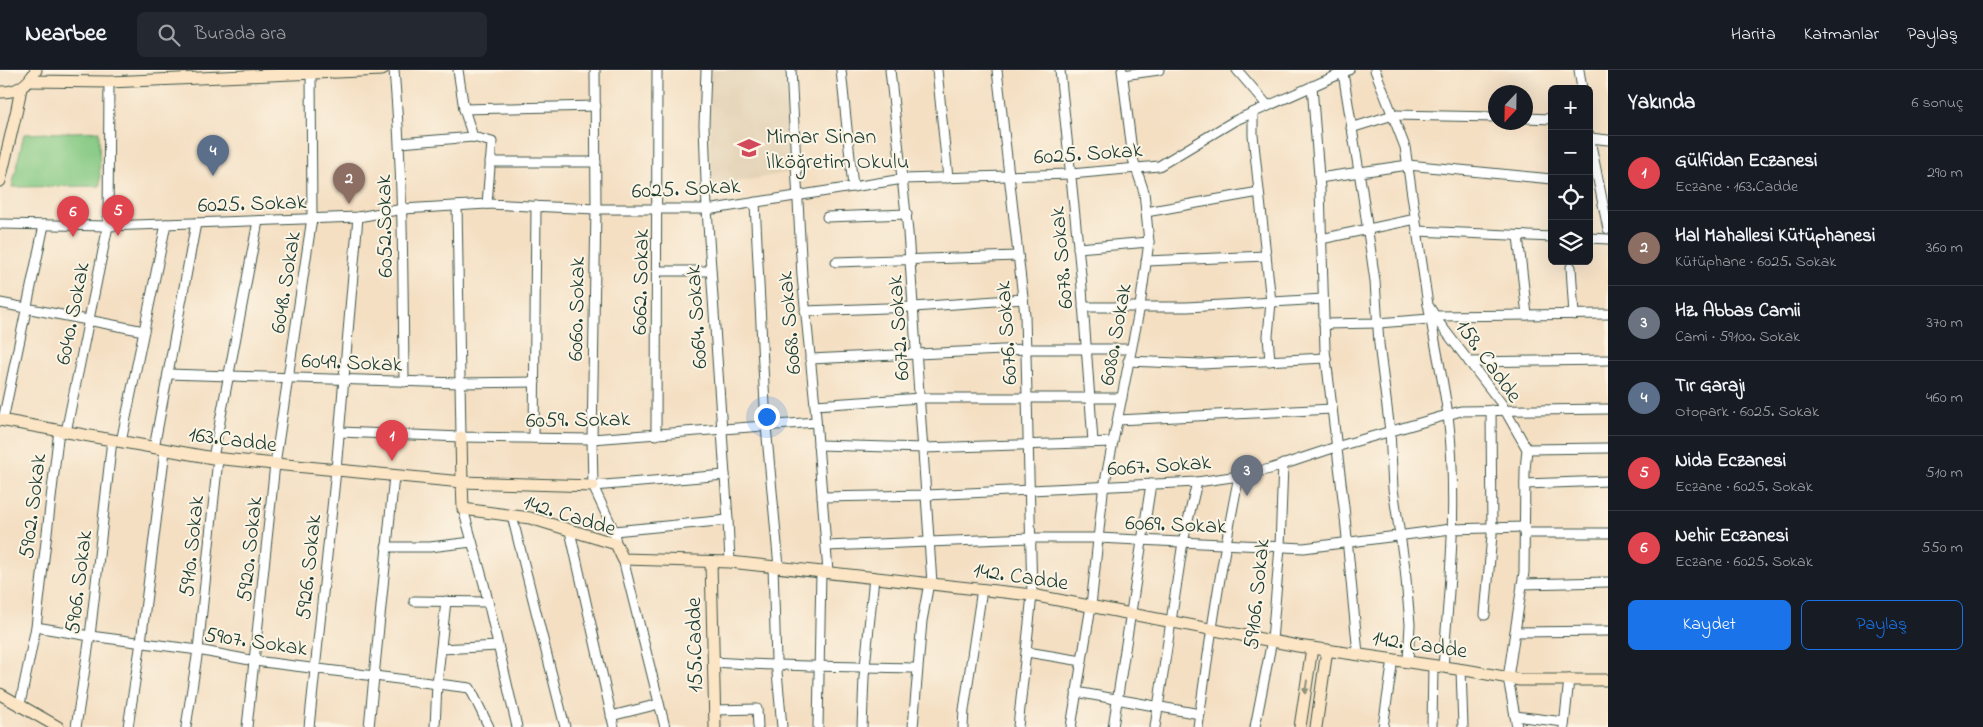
<!DOCTYPE html>
<html lang="tr">
<head>
<meta charset="utf-8">
<style>
	:root { --surface:#171b24; --page:#242831; --text:#f1f3f6; --muted:#9ea1a6; --line:#363941; --accent:#1a73e8 }
	body { margin:0; font-family:"Indie Flower",sans-serif; background:var(--page); color:var(--text) }
	.controls { position:absolute; right:15px; top:15px; display:grid; overflow:hidden; border-radius:8px; box-shadow:0 5px 20px #0002 }
	.controls button { width:45px; height:45px; display:grid; place-items:center; padding:0; border:0; border-bottom:1px solid var(--line); background:var(--surface); color:var(--text); font:25px sans-serif }
	.compass { position:absolute; left:1488px; top:15px; width:45px; height:45px; border-radius:50%; background:var(--surface); box-shadow:0 5px 20px #0002; rotate:202deg }
	.you { position:absolute; left:766px; top:346px; width:18px; height:18px; margin:-12px; border:4px solid #fff; border-radius:50%; background:#1a73e8; box-shadow:0 0 0 8px #1a73e833 }
	.badge { display:grid; place-items:center; width:32px; height:32px; border-radius:50%; background:var(--accent); color:#fff; font-size:16px; font-weight:700 }
	.pin { position:absolute; translate:-50% -41px; filter:drop-shadow(0 1px 2px #0008) }
	.pin::after { content:''; position:absolute; top:26px; width:18px; height:15px; background:inherit; clip-path:polygon(0 0,100% 0,50% 100%) }
	.list { margin:0; padding:0; list-style:none }
	h2 { display:flex; justify-content:space-between; align-items:center; height:65px; margin:0; padding:0 20px; font-size:21px }
	h2 small { font-size:16px; font-weight:400; color:var(--muted) }
	.list li { display:grid; grid-template-columns:32px 1fr auto; gap:15px; align-items:center; box-sizing:border-box; height:75px; padding:0 20px; border-top:1px solid var(--line) }
	.list b { display:block; font-size:19px; white-space:nowrap }
	.list p { margin:0; font-size:16px; white-space:nowrap; color:var(--muted) }
	.list em { font-size:16px; font-style:normal; color:var(--muted) }
	.actions { display:flex; gap:10px; padding:15px 20px }
	.actions a { flex:1; padding:11px 0; border:1px solid var(--accent); border-radius:8px; text-align:center; font-size:18px; color:var(--accent) }
	.actions .main { background:var(--accent); color:#fff }
	.icon { flex:none; width:28px; height:28px; fill:none; stroke:currentColor; stroke-width:2; stroke-linecap:round; stroke-linejoin:round }
	.map { position:relative; flex:none; width:1608px; height:657px; overflow:hidden }
	header { display:flex; align-items:center; gap:30px; box-sizing:border-box; height:70px; padding:0 25px; background:var(--surface); border-bottom:1px solid var(--line) }
	header strong { font-size:24px }
	nav { display:flex; gap:28px; margin-inline-start:auto; font-size:18px }
	.search { width:350px; height:45px; background:var(--page); display:flex; align-items:center; gap:12px; box-sizing:border-box; padding:0 18px; border-radius:8px; color:var(--muted); font-size:19px }
	main { display:flex }
	aside { flex:1; background:var(--surface) }
	.map>svg:first-child { display:block }
</style>
</head>
<body>
<header>
<strong>Nearbee</strong>
<div class="search"><svg class="icon" aria-label="search" viewBox="0 0 24 24"><circle cx="10" cy="10" r="6"/><path d="M15 15l6 6"/></svg>Burada ara</div>
<nav><a>Harita</a><a>Katmanlar</a><a>Paylaş</a></nav>
</header>
<main>
<div class="map">
<svg width="1608" height="657" viewBox="0 0 1608 657">
	<rect width="100%" height="100%" fill="#fcf5e5"/>
	<filter id="ink" filterUnits="userSpaceOnUse"><feTurbulence type="fractalNoise" baseFrequency=".02" numOctaves="2"/><feDisplacementMap in="SourceGraphic" scale="10" xChannelSelector="R" yChannelSelector="G"/><feConvolveMatrix kernelMatrix="1 2 1 2 8 2 1 2 1" color-interpolation-filters="sRGB"/></filter>
	<filter id="wash" filterUnits="userSpaceOnUse"><feTurbulence type="fractalNoise" baseFrequency=".0096" numOctaves="4" result="noise"/><feDisplacementMap in="SourceGraphic" scale="20" xChannelSelector="R" yChannelSelector="G"/><feGaussianBlur stdDeviation="1.12" result="paint"/><feColorMatrix in="noise" values="0 0 0 0 0 0 0 0 0 0 0 0 0 0 0 0 0 1.4 0 .05"/><feComposite in="paint" operator="in"/></filter>
	<g filter="url(#wash)">
		<rect width="100%" height="100%" fill="#f4dfc3"/>
		<polygon fill="#e3d2b5" points="710,0 785,0 791,102 710,117"/>
		<polygon fill="#85c983" stroke="#52835c" points="99,61 100,116 12,117 24,64"/>
	</g>
	<g filter="url(#ink)">
		<g fill="none" stroke-linecap="round" stroke-linejoin="round">
			<defs>
				<g id="street">
					<path d="M394,0C403,104 403,208 404,312"/>
					<polyline points="458,0 464,39 473,67"/>
					<polyline points="595,0 596,139 592,369 593,416 614,461 616,474"/>
					<polyline points="706,0 704,55 707,139 728,450 730,492"/>
					<polyline points="791,0 802,206 815,335 828,502"/>
					<polyline points="841,0 853,117"/>
					<polyline points="890,0 908,162 932,513"/>
					<polyline points="937,0 948,108"/>
					<polyline points="997,0 1025,245 1032,525 1018,657"/>
					<polyline points="1060,0 1081,205 1093,372"/>
					<polyline points="1237,0 1268,36"/>
					<polyline points="1375,0 1405,77 1428,235 1440,254 1501,333 1527,379 1525,400 1524,502 1508,608 1517,657"/>
					<polyline points="1579,0 1582,19"/>
					<polyline points="1343,3 1362,120 1375,211 1379,274 1390,361 1393,419 1405,498 1410,554 1408,592"/>
					<polyline points="1123,5 1159,0"/>
					<polyline points="1312,16 1320,119 1325,280 1344,437 1358,584"/>
					<polyline points="464,39 596,36"/>
					<polyline points="1253,43 1253,65 1271,232 1268,266 1270,291"/>
					<polyline points="1526,48 1552,49"/>
					<polyline points="1351,58 1393,45 1496,47"/>
					<polyline points="1589,65 1608,159"/>
					<polyline points="1590,68 1608,70"/>
					<polyline points="400,73 473,67 492,72 487,134"/>
					<polyline points="490,92 596,92"/>
					<polyline points="1319,108 1408,95 1552,109"/>
					<polyline points="755,132 766,356 779,497"/>
					<polyline points="457,136 461,367"/>
					<polyline points="1146,142 1259,122"/>
					<polyline points="827,147 907,144"/>
					<polyline points="0,154 108,156 358,147 403,139 487,134 596,139 713,139 903,109 1071,104 1159,96 1234,51 1349,0"/>
					<polyline points="1417,161 1552,167"/>
					<polyline points="1518,166 1527,245"/>
					<polyline points="1589,168 1608,169"/>
					<polyline points="1321,169 1416,149"/>
					<polyline points="1078,178 1149,172"/>
					<polyline points="1146,191 1266,186"/>
					<polyline points="836,192 1018,186"/>
					<polyline points="1571,197 1574,245"/>
					<polyline points="658,201 711,201"/>
					<polyline points="0,233 144,261"/>
					<polyline points="1083,237 1187,237 1323,229"/>
					<path d="M1429,239C1435,274 1443,309 1448,345C1458,427 1450,514 1443,597"/>
					<polyline points="805,241 914,237 1023,229"/>
					<polyline points="1435,246 1608,244"/>
					<polyline points="1324,254 1378,253 1430,249"/>
					<polyline points="810,289 1026,279 1131,279"/>
					<polyline points="1128,291 1201,294 1326,288"/>
					<polyline points="1469,292 1608,290"/>
					<polyline points="168,304 460,313 535,312"/>
					<polyline points="815,335 921,328 1122,328"/>
					<polyline points="3,350 44,155"/>
					<polyline points="1118,350 1332,339"/>
					<polyline points="66,362 108,156 109,12"/>
					<polyline points="340,362 461,367 592,369 816,352"/>
					<polyline points="656,365 657,0"/>
					<polyline points="534,368 536,136"/>
					<polyline points="121,372 166,154"/>
					<polyline points="818,375 924,378 1113,372"/>
					<polyline points="154,378 196,153"/>
					<polyline points="1527,379 1608,378"/>
					<polyline points="213,388 258,151"/>
					<polyline points="1525,414 1608,411"/>
					<polyline points="593,416 725,405"/>
					<polyline points="822,427 927,425 1197,412 1239,406 1270,399 1336,377 1461,341 1608,339"/>
					<polyline points="463,439 484,514 517,657"/>
					<polyline points="512,446 565,657"/>
					<polyline points="570,461 614,657"/>
					<polyline points="614,461 728,450"/>
					<polyline points="1524,463 1608,463"/>
					<polyline points="826,476 1031,468 1098,468 1304,478 1451,459 1524,457"/>
					<polyline points="386,477 430,477 472,472"/>
					<polyline points="623,489 665,657"/>
					<polyline points="773,496 776,591 782,657"/>
					<polyline points="1522,514 1608,512"/>
					<polyline points="414,531 488,532"/>
					<polyline points="1485,545 1492,465 1491,340"/>
					<polyline points="36,557 90,566 198,580 255,591 470,618 489,657"/>
					<polyline points="1515,562 1608,561"/>
					<polyline points="441,579 498,576"/>
					<polyline points="1027,582 1082,591"/>
					<path d="M714,592C782,597 849,596 917,598"/>
					<polyline points="1461,599 1463,657"/>
					<polyline points="1076,622 1200,644"/>
					<polyline points="20,634 36,557 59,360"/>
					<polyline points="715,640 757,639 758,657"/>
					<polyline points="611,646 659,634"/>
					<polyline points="1515,646 1564,652"/>
					<polyline points="76,657 90,566 112,370"/>
					<polyline points="128,657 141,572 165,380"/>
					<polyline points="186,657 198,580 218,389"/>
					<polyline points="247,657 275,394 312,148 311,3"/>
					<polyline points="309,657 336,400 358,147"/>
					<polyline points="369,657 394,406"/>
					<polyline points="435,657 437,614 446,531"/>
					<polyline points="818,657 821,501"/>
					<polyline points="862,657 864,607 874,507"/>
					<polyline points="913,657 922,551 929,513"/>
					<polyline points="963,657 964,640 982,519"/>
					<polyline points="1071,657 1091,536 1103,422 1140,236 1149,172 1144,122 1133,89 1122,0"/>
					<polyline points="1113,657 1151,414"/>
					<polyline points="1155,657 1183,472 1197,412"/>
					<path d="M1198,657C1209,573 1222,489 1239,406"/>
					<polyline points="1255,657 1272,570 1280,477 1283,394"/>
					<polyline points="1383,657 1393,589"/>
					<polyline points="1432,657 1433,595"/>
					<polyline points="1564,657 1569,609"/>
				</g>
				<g id="secondary">
					<polyline points="29,11 109,12 382,0"/>
					<path d="M0,22C17,23 28,15 36,0"/>
					<polyline points="0,111 17,39 21,18"/>
					<polyline points="0,350 213,388 462,412 463,439 530,448 616,474 623,489 730,492 1032,525 1298,576 1471,601 1520,610 1608,610"/>
					<polyline points="461,367 462,412 593,416"/>
					<polyline points="711,492 715,657"/>
					<polyline points="0,624 58,657"/>
					<polyline points="1300,657 1312,578"/>
					<polyline points="1316,657 1327,580"/>
				</g>
			</defs>
			<use href="#street" stroke="#3f5549" stroke-width="11"/>
			<use href="#secondary" stroke="#3f5549" stroke-width="13"/>
			<use href="#street" stroke="#fff" stroke-width="9"/>
			<use href="#secondary" stroke="#fce5c4" stroke-width="11"/>
		</g>
		<defs><path id="oneway-solid" d="M-6-.8H1V-3.2L6.5 0L1 3.2V.8H-6Z" transform="scale(1.25)"/></defs>
		<use fill="#8e917c" href="#oneway-solid" transform="translate(1306 617) rotate(98)"/>
	</g>
	<defs>
		<symbol id="school-bare" viewBox="-9 -9 18 18"><path d="M0-5L7-2L0 1L-7-2ZM-4 1L0 2.5L4 1V4Q0 6-4 4Z" fill="#d1495b" stroke="#fcf5e5" stroke-width="2.5" paint-order="stroke"/></symbol>
	</defs>
	<g fill-rule="evenodd">
		<use href="#school-bare" x="733" y="62" width="32" height="32"/>
	</g>
	<g text-anchor="middle" stroke-width="4" stroke-linejoin="round" paint-order="stroke">
		<g font-size="22" fill="#1f3d34" stroke="#fcf5e5" text-anchor="start">
			<text x="766" y="73">Mimar Sinan<tspan x="766" dy="25">İlköğretim Okulu</tspan></text>
		</g>
		<g font-size="22" fill="#1f3d34" stroke="#fcf5e5">
			<text transform="translate(1088 82) rotate(-4)" y="8">6025. Sokak</text>
			<text transform="translate(686 117) rotate(-3)" y="8">6025. Sokak</text>
			<text transform="translate(252 132) rotate(-2)" y="8">6025. Sokak</text>
			<text transform="translate(383 156) rotate(-91)" y="8">6052.Sokak</text>
			<text transform="translate(1060 188) rotate(-95)" y="8">6078. Sokak</text>
			<text transform="translate(284 212) rotate(-81)" y="8">6048. Sokak</text>
			<text transform="translate(639 212) rotate(-89)" y="8">6062. Sokak</text>
			<text transform="translate(575 239) rotate(-89)" y="8">6060. Sokak</text>
			<text transform="translate(71 243) rotate(-79)" y="8">6040. Sokak</text>
			<text transform="translate(695 247) rotate(-94)" y="8">6064. Sokak</text>
			<text transform="translate(788 253) rotate(-95)" y="8">6068. Sokak</text>
			<text transform="translate(897 258) rotate(-94)" y="8">6072. Sokak</text>
			<text transform="translate(1005 263) rotate(-94)" y="8">6076. Sokak</text>
			<text transform="translate(1114 264) rotate(-80)" y="8">6080. Sokak</text>
			<text transform="translate(1490 290) rotate(54)" y="8">158. Cadde</text>
			<text transform="translate(352 291) rotate(2)" y="8">6049. Sokak</text>
			<text transform="translate(578 348) rotate(-1)" y="8">6059. Sokak</text>
			<text transform="translate(233 368) rotate(7)" y="8">163.Cadde</text>
			<text transform="translate(1159 394) rotate(-4)" y="8">6067. Sokak</text>
			<text transform="translate(31 436) rotate(-83)" y="8">5902. Sokak</text>
			<text transform="translate(570 444) rotate(17)" y="8">142. Cadde</text>
			<text transform="translate(1176 453) rotate(2)" y="8">6069. Sokak</text>
			<text transform="translate(190 476) rotate(-84)" y="8">5910. Sokak</text>
			<text transform="translate(248 479) rotate(-84)" y="8">5920. Sokak</text>
			<text transform="translate(307 497) rotate(-84)" y="8">5926. Sokak</text>
			<text transform="translate(1021 505) rotate(8)" y="8">142. Cadde</text>
			<text transform="translate(77 512) rotate(-83)" y="8">5906. Sokak</text>
			<text transform="translate(1255 524) rotate(-84)" y="8">59106. Sokak</text>
			<text transform="translate(256 570) rotate(8)" y="8">5907. Sokak</text>
			<text transform="translate(1420 573) rotate(8)" y="8">142. Cadde</text>
			<text transform="translate(693 575) rotate(-91)" y="8">155.Cadde</text>
		</g>
	</g>
</svg>
<div class="controls">
<button>+</button>
<button>−</button>
<button><svg class="icon" aria-label="locate" viewBox="0 0 24 24"><circle cx="12" cy="12" r="6"/><path d="M12 2v4M12 18v4M2 12h4M18 12h4"/></svg></button>
<button><svg class="icon" aria-label="layers" viewBox="0 0 24 24"><path d="M12 4l9 5-9 5-9-5zM3 14l9 5 9-5"/></svg></button>
</div>
<svg class="compass" viewBox="-18 -18 36 36"><path d="M0-13l5 13h-10z" fill="#e53935"/><path d="M0 13l5-13h-10z" fill="#9ea1a6"/></svg>
<div class="you"></div>
<div class="pin badge" style="left:392px;top:391px;background:#e0444e">1</div>
<div class="pin badge" style="left:349px;top:134px;background:#8d6e63">2</div>
<div class="pin badge" style="left:1247px;top:426px;background:#6b7280">3</div>
<div class="pin badge" style="left:213px;top:106px;background:#5c6f8a">4</div>
<div class="pin badge" style="left:118px;top:166px;background:#e0444e">5</div>
<div class="pin badge" style="left:73px;top:167px;background:#e0444e">6</div>
</div>
<aside>
<h2>Yakında<small>6 sonuç</small></h2>
<ul class="list">
<li><span class="badge" style="background:#e0444e">1</span><div><b>Gülfidan Eczanesi</b><p>Eczane · 163.Cadde</p></div><em>290 m</em></li>
<li><span class="badge" style="background:#8d6e63">2</span><div><b>Hal Mahallesi Kütüphanesi</b><p>Kütüphane · 6025. Sokak</p></div><em>360 m</em></li>
<li><span class="badge" style="background:#6b7280">3</span><div><b>Hz. Abbas Camii</b><p>Cami · 59100. Sokak</p></div><em>370 m</em></li>
<li><span class="badge" style="background:#5c6f8a">4</span><div><b>Tır Garajı</b><p>Otopark · 6025. Sokak</p></div><em>460 m</em></li>
<li><span class="badge" style="background:#e0444e">5</span><div><b>Nida Eczanesi</b><p>Eczane · 6025. Sokak</p></div><em>510 m</em></li>
<li><span class="badge" style="background:#e0444e">6</span><div><b>Nehir Eczanesi</b><p>Eczane · 6025. Sokak</p></div><em>550 m</em></li>
</ul>
<div class="actions"><a class="main">Kaydet</a><a>Paylaş</a></div>
</aside>
</main>
</body>
</html>
